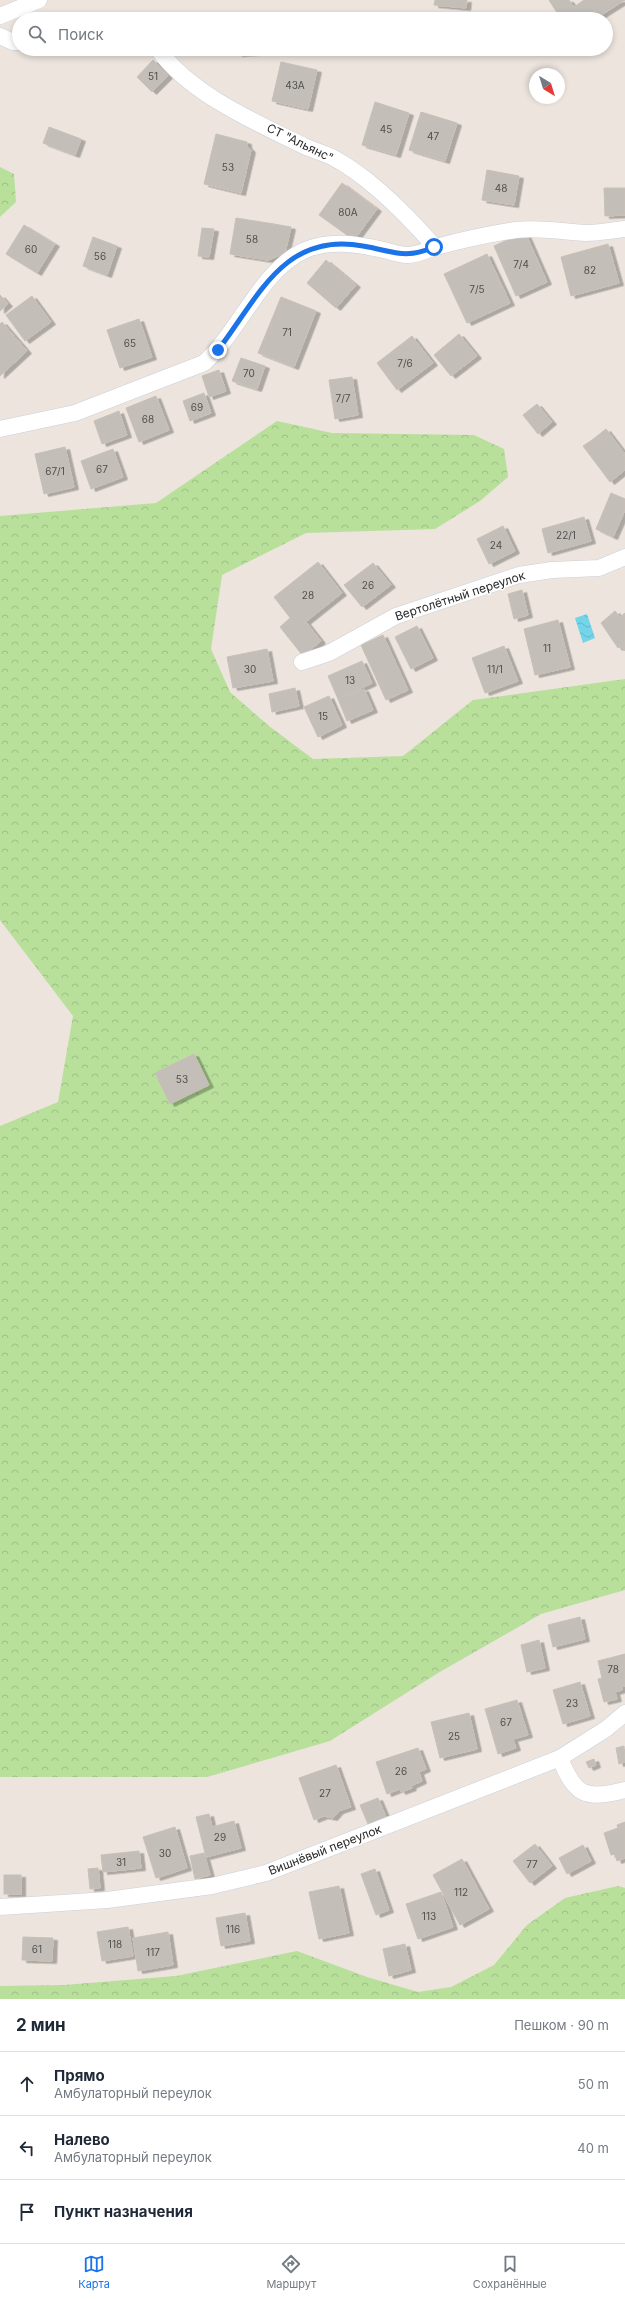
<!DOCTYPE html>
<html lang="ru">
<head>
<meta charset="utf-8">
<style>
	:root { --surface:#fff; --page:#f6f6f7; --text:#1f2937; --muted:#747a83; --line:#e0e1e3; --accent:#1a73e8 }
	body { margin:0; font-family:Inter,sans-serif; background:var(--page); color:var(--text) }
	.compass { position:absolute; left:529px; top:68px; width:36px; height:36px; border-radius:50%; background:var(--surface); box-shadow:0 2px 6px #0003; rotate:142deg }
	.stop { position:absolute; width:12px; height:12px; margin:-9px; border:3px solid #1a73e8; border-radius:50%; background:#fff }
	.stop.end { background:#1a73e8; border-color:#fff; box-shadow:0 1px 4px #0008 }
	.list { margin:0; padding:0; list-style:none }
	h2 { display:flex; justify-content:space-between; align-items:center; height:52px; margin:0; padding:0 16px; font-size:17px }
	h2 small { font-size:13px; font-weight:400; color:var(--muted) }
	.list li { display:grid; grid-template-columns:26px 1fr auto; gap:12px; align-items:center; box-sizing:border-box; height:64px; padding:0 16px; border-top:1px solid var(--line) }
	.list b { display:block; font-size:15px; white-space:nowrap }
	.list p { margin:0; font-size:13px; white-space:nowrap; color:var(--muted) }
	.list em { font-size:13px; font-style:normal; color:var(--muted) }
	.icon { flex:none; width:22px; height:22px; fill:none; stroke:currentColor; stroke-width:2; stroke-linecap:round; stroke-linejoin:round }
	.map { position:relative; flex:none; width:625px; height:1999px; overflow:hidden }
	.search { position:absolute; background:var(--surface); box-shadow:0 2px 6px #0003; left:12px; right:12px; top:12px; height:44px; display:flex; align-items:center; gap:10px; box-sizing:border-box; padding:0 14px; border-radius:22px; color:var(--muted); font-size:15px }
	.sheet { height:244px; background:var(--surface) }
	nav { display:flex; justify-content:space-around; align-items:center; box-sizing:border-box; height:56px; border-top:1px solid var(--line); background:var(--surface); font-size:11px; color:var(--muted) }
	nav a { display:grid; justify-items:center; gap:2px }
	nav .on { color:var(--accent) }
	.map>svg:first-child { display:block }
</style>
</head>
<body>
<div class="map">
<svg width="625" height="1999" viewBox="0 0 625 1999">
	<defs>
		<pattern id="forest-crowns" width="20" height="18" patternUnits="userSpaceOnUse"><rect width="20" height="18" fill="#b8e09b"/><path d="M2 6a3 3 0 1 1 6 0M12 15a3 3 0 1 1 6 0" fill="none" stroke="#9ec086"/></pattern>
		<pattern id="water-waves" width="16" height="10" patternUnits="userSpaceOnUse"><rect width="16" height="10" fill="#74d4ea"/><path d="M0 5q4-4 8 0t8 0" fill="none" stroke="#65b6c9"/></pattern>
		<filter id="shadow"><feDropShadow dx="4.5" dy="2.5" stdDeviation="0" flood-color="#0004"/></filter>
	</defs>
	<rect width="100%" height="100%" fill="#ece4dd"/>
	<g fill="url(#forest-crowns)">
		<polygon points="0,167 14,174 16,202 0,217"/>
		<polygon points="277,421 332,433 474,435 504,449 508,477 480,501 435,529 306,533 222,575 211,649 230,692 269,726 313,759 403,756 473,700 625,679 625,1590 541,1614 438,1673 330,1741 207,1777 0,1777 0,1126 58,1102 73,1016 0,920 0,516 156,503"/>
		<polygon points="618,1886 625,1888 625,1999 0,1999 0,1986 64,1985 176,1976 297,1951 367,1977 418,1992 451,1987 494,1965 527,1925 565,1898"/>
	</g>
	<polygon fill="url(#water-waves)" points="587,614 595,638 583,643 575,618"/>
	<g fill="#c4beb9" stroke="#c7c0b7" filter="url(#shadow)">
		<polygon points="435,0 467,0 466,8 434,5"/>
		<polygon points="549,0 569,0 574,7 584,0 625,0 595,19 561,19"/>
		<polygon points="255,16 255,19 235,19 235,18"/>
		<polygon points="238,49 262,49 263,52 238,54"/>
		<polygon points="153,60 168,76 152,92 137,77"/>
		<polygon points="281,62 317,70 308,109 272,101"/>
		<polygon points="375,102 409,113 396,155 362,145"/>
		<polygon points="421,112 457,123 445,161 409,150"/>
		<polygon points="49,127 81,139 75,155 43,143"/>
		<polygon points="216,134 247,142 247,146 251,150 241,193 204,184"/>
		<polygon points="487,170 519,176 514,205 482,200"/>
		<polygon points="342,183 377,209 354,240 319,215"/>
		<polygon points="604,188 625,188 625,215 605,216"/>
		<polygon points="236,218 274,224 268,260 230,254"/>
		<polygon points="274,224 291,227 285,253 268,260"/>
		<polygon points="24,225 55,244 37,273 6,254"/>
		<polygon points="202,228 214,229 209,257 198,256"/>
		<polygon points="525,232 547,282 516,296 494,246"/>
		<polygon points="93,237 117,246 107,275 83,266"/>
		<polygon points="608,244 619,283 571,296 561,257"/>
		<polygon points="487,254 510,303 467,323 444,274"/>
		<polygon points="326,260 356,285 336,308 307,283"/>
		<polygon points="0,295 8,304 0,311"/>
		<polygon points="32,296 51,322 25,341 6,315"/>
		<polygon points="281,297 316,311 294,367 258,353"/>
		<polygon points="139,319 152,357 120,368 107,330"/>
		<polygon points="2,322 27,351 0,376 0,324"/>
		<polygon points="459,334 477,356 451,376 434,355"/>
		<polygon points="412,336 433,363 397,390 377,363"/>
		<polygon points="241,358 265,366 257,389 232,381"/>
		<polygon points="219,370 226,391 209,397 202,376"/>
		<polygon points="352,377 358,415 335,419 329,380"/>
		<polygon points="204,393 211,413 190,421 183,401"/>
		<polygon points="156,396 169,430 139,442 126,408"/>
		<polygon points="537,404 552,422 538,434 523,415"/>
		<polygon points="119,411 127,435 102,444 94,421"/>
		<polygon points="606,429 622,450 609,461 592,440"/>
		<polygon points="592,440 609,461 622,450 625,453 618,461 625,470 610,482 583,446"/>
		<polygon points="65,447 74,487 44,494 35,454"/>
		<polygon points="113,449 123,477 91,489 81,461"/>
		<polygon points="625,455 625,469 618,461"/>
		<polygon points="611,493 625,499 625,510 613,537 596,529"/>
		<polygon points="584,517 591,541 548,553 542,529"/>
		<polygon points="503,526 515,551 489,564 477,539"/>
		<polygon points="318,562 342,593 298,628 274,597"/>
		<polygon points="373,563 391,585 362,607 344,585"/>
		<polygon points="522,590 528,615 514,619 508,594"/>
		<polygon points="615,611 620,617 625,613 625,651 621,646 618,648 601,623"/>
		<polygon points="290,618 298,628 306,622 321,641 303,656 280,627"/>
		<polygon points="558,620 570,667 535,675 524,629"/>
		<polygon points="417,626 433,658 411,669 395,637"/>
		<polygon points="383,635 408,690 386,700 361,645"/>
		<polygon points="504,646 518,681 485,693 472,658"/>
		<polygon points="267,649 273,681 233,688 227,657"/>
		<polygon points="362,661 372,683 338,699 328,676"/>
		<polygon points="295,688 299,706 272,712 269,694"/>
		<polygon points="364,689 373,710 347,721 338,699"/>
		<polygon points="329,696 342,725 318,737 304,707"/>
		<polygon points="194,1054 209,1085 170,1104 155,1073"/>
		<polygon points="580,1617 585,1639 553,1647 548,1625"/>
		<polygon points="539,1640 545,1668 527,1672 521,1645"/>
		<polygon points="625,1654 625,1686 622,1687 622,1690 615,1692 617,1699 604,1702 598,1679 602,1678 598,1661"/>
		<polygon points="580,1682 590,1716 563,1724 553,1690"/>
		<polygon points="517,1700 528,1735 513,1739 516,1748 498,1754 485,1709"/>
		<polygon points="469,1713 477,1749 440,1758 431,1722"/>
		<polygon points="624,1746 625,1762 619,1764 616,1748"/>
		<polygon points="418,1748 426,1769 419,1772 422,1781 411,1786 412,1788 401,1792 400,1789 387,1794 376,1762"/>
		<polygon points="594,1759 596,1765 589,1768 586,1762"/>
		<polygon points="336,1765 351,1807 339,1811 333,1818 324,1816 314,1820 299,1778"/>
		<polygon points="378,1798 386,1817 368,1824 360,1805"/>
		<polygon points="209,1814 212,1827 234,1821 241,1848 206,1857 196,1817"/>
		<polygon points="625,1822 625,1858 617,1861 615,1854 611,1855 604,1833 618,1828 617,1825"/>
		<polygon points="175,1827 187,1868 156,1878 143,1837"/>
		<polygon points="535,1844 552,1866 530,1883 513,1861"/>
		<polygon points="583,1845 591,1861 567,1874 559,1858"/>
		<polygon points="139,1851 141,1868 103,1872 101,1855"/>
		<polygon points="204,1853 210,1875 195,1879 190,1856"/>
		<polygon points="462,1859 489,1909 460,1925 433,1875"/>
		<polygon points="98,1868 100,1888 90,1889 88,1869"/>
		<polygon points="375,1869 389,1910 376,1915 361,1874"/>
		<rect x="4" y="1875" width="17" height="19"/>
		<polygon points="339,1886 349,1933 319,1939 309,1892"/>
		<polygon points="441,1892 453,1927 418,1939 406,1904"/>
		<polygon points="245,1913 250,1941 221,1946 216,1918"/>
		<polygon points="128,1927 133,1956 102,1961 97,1932"/>
		<polygon points="168,1932 173,1965 138,1971 133,1938"/>
		<polygon points="23,1937 53,1938 52,1961 22,1960"/>
		<polygon points="405,1944 411,1970 389,1976 383,1949"/>
	</g>
	<g fill="none" stroke-linecap="round" stroke-linejoin="round">
		<defs>
			<g id="minor">
				<polyline points="0,16 39,0"/>
				<polyline points="0,36 13,42 19,42"/>
				<path d="M158,49C190,94 255,122 304,146C313,150 323,153 332,157C370,177 407,215 435,247"/>
				<path d="M0,429L75,413L204,363C239,332 261,271 303,251C329,239 357,244 384,250C391,252 400,255 407,255C418,255 426,250 436,247C462,240 490,234 516,230C540,227 562,232 586,233C599,233 612,230 625,229"/>
				<polyline points="302,662 329,653 396,616 519,575 552,570 599,568 625,557"/>
				<path d="M560,1758C575,1796 585,1800 625,1790"/>
				<polyline points="0,1907 107,1900 212,1886 266,1873 560,1758 606,1729 625,1713"/>
			</g>
		</defs>
		<use href="#minor" stroke="#cbd0db" stroke-width="17"/>
		<use href="#minor" stroke="#fff" stroke-width="16"/>
	</g>
	<g fill="none" stroke-linecap="round" stroke-linejoin="round">
		<path stroke="#1a73e8" stroke-width="5" d="M218,350C258,298 284,231 363,246C393,251 404,260 434,247"/>
	</g>
	<g text-anchor="middle" stroke-width="3" stroke-linejoin="round" paint-order="stroke">
		<g font-size="10" fill="#504f4e">
			<text x="153" y="80">51</text>
			<text x="295" y="89">43А</text>
			<text x="386" y="133">45</text>
			<text x="433" y="140">47</text>
			<text x="228" y="171">53</text>
			<text x="501" y="192">48</text>
			<text x="348" y="216">80А</text>
			<text x="252" y="243">58</text>
			<text x="31" y="253">60</text>
			<text x="100" y="260">56</text>
			<text x="521" y="268">7/4</text>
			<text x="590" y="274">82</text>
			<text x="477" y="293">7/5</text>
			<text x="287" y="336">71</text>
			<text x="130" y="347">65</text>
			<text x="405" y="367">7/6</text>
			<text x="249" y="377">70</text>
			<text x="343" y="402">7/7</text>
			<text x="197" y="411">69</text>
			<text x="148" y="423">68</text>
			<text x="102" y="473">67</text>
			<text x="55" y="475">67/1</text>
			<text x="566" y="539">22/1</text>
			<text x="496" y="549">24</text>
			<text x="368" y="589">26</text>
			<text x="308" y="599">28</text>
			<text x="547" y="652">11</text>
			<text x="250" y="673">30</text>
			<text x="495" y="673">11/1</text>
			<text x="350" y="684">13</text>
			<text x="323" y="720">15</text>
			<text x="182" y="1083">53</text>
			<text x="613" y="1673">78</text>
			<text x="572" y="1707">23</text>
			<text x="506" y="1726">67</text>
			<text x="454" y="1740">25</text>
			<text x="401" y="1775">26</text>
			<text x="325" y="1797">27</text>
			<text x="220" y="1841">29</text>
			<text x="165" y="1857">30</text>
			<text x="121" y="1866">31</text>
			<text x="532" y="1868">77</text>
			<text x="461" y="1896">112</text>
			<text x="429" y="1920">113</text>
			<text x="233" y="1933">116</text>
			<text x="115" y="1948">118</text>
			<text x="37" y="1953">61</text>
			<text x="153" y="1956">117</text>
		</g>
		<g font-size="12" fill="#2a2a2a" stroke="#fff">
			<text transform="translate(300 143) rotate(26)" y="4">СТ "Альянс"</text>
			<text transform="translate(460 596) rotate(-18)" y="4">Вертолётный переулок</text>
			<text transform="translate(325 1850) rotate(-21)" y="4">Вишнёвый переулок</text>
		</g>
	</g>
</svg>
<svg class="compass" viewBox="-18 -18 36 36"><path d="M0-13l5 13h-10z" fill="#e53935"/><path d="M0 13l5-13h-10z" fill="#747a83"/></svg>
<div class="stop" style="left:434px;top:247px"></div>
<div class="stop end" style="left:218px;top:350px"></div>
<div class="search"><svg class="icon" aria-label="search" viewBox="0 0 24 24"><circle cx="10" cy="10" r="6"/><path d="M15 15l6 6"/></svg>Поиск</div>
</div>
<section class="sheet">
<h2>2 мин<small>Пешком · 90 m</small></h2>
<ul class="list">
<li><svg class="icon" aria-label="ahead" viewBox="0 0 24 24"><path d="M12 20V5M6 11l6-6 6 6"/></svg><div><b>Прямо</b><p>Амбулаторный переулок</p></div><em>50 m</em></li>
<li><svg class="icon" aria-label="left" viewBox="0 0 24 24"><path d="M17 20v-9H6M10 6l-5 5 5 5"/></svg><div><b>Налево</b><p>Амбулаторный переулок</p></div><em>40 m</em></li>
<li><svg class="icon" aria-label="arrive" viewBox="0 0 24 24"><path d="M6 21V4h12l-3 4 3 4H6"/></svg><div><b>Пункт назначения</b></div></li>
</ul>
</section>
<nav>
<a class="on"><svg class="icon" aria-label="map" viewBox="0 0 24 24"><path d="M3 6l6-2 6 2 6-2v14l-6 2-6-2-6 2zM9 4v14M15 6v14"/></svg>Карта</a>
<a><svg class="icon" aria-label="directions" viewBox="0 0 24 24"><path d="M12 3l9 9-9 9-9-9zM9 14v-3h6M13 9l2 2-2 2"/></svg>Маршрут</a>
<a><svg class="icon" aria-label="saved" viewBox="0 0 24 24"><path d="M7 4h10v16l-5-4-5 4z"/></svg>Сохранённые</a>
</nav>
</body>
</html>
